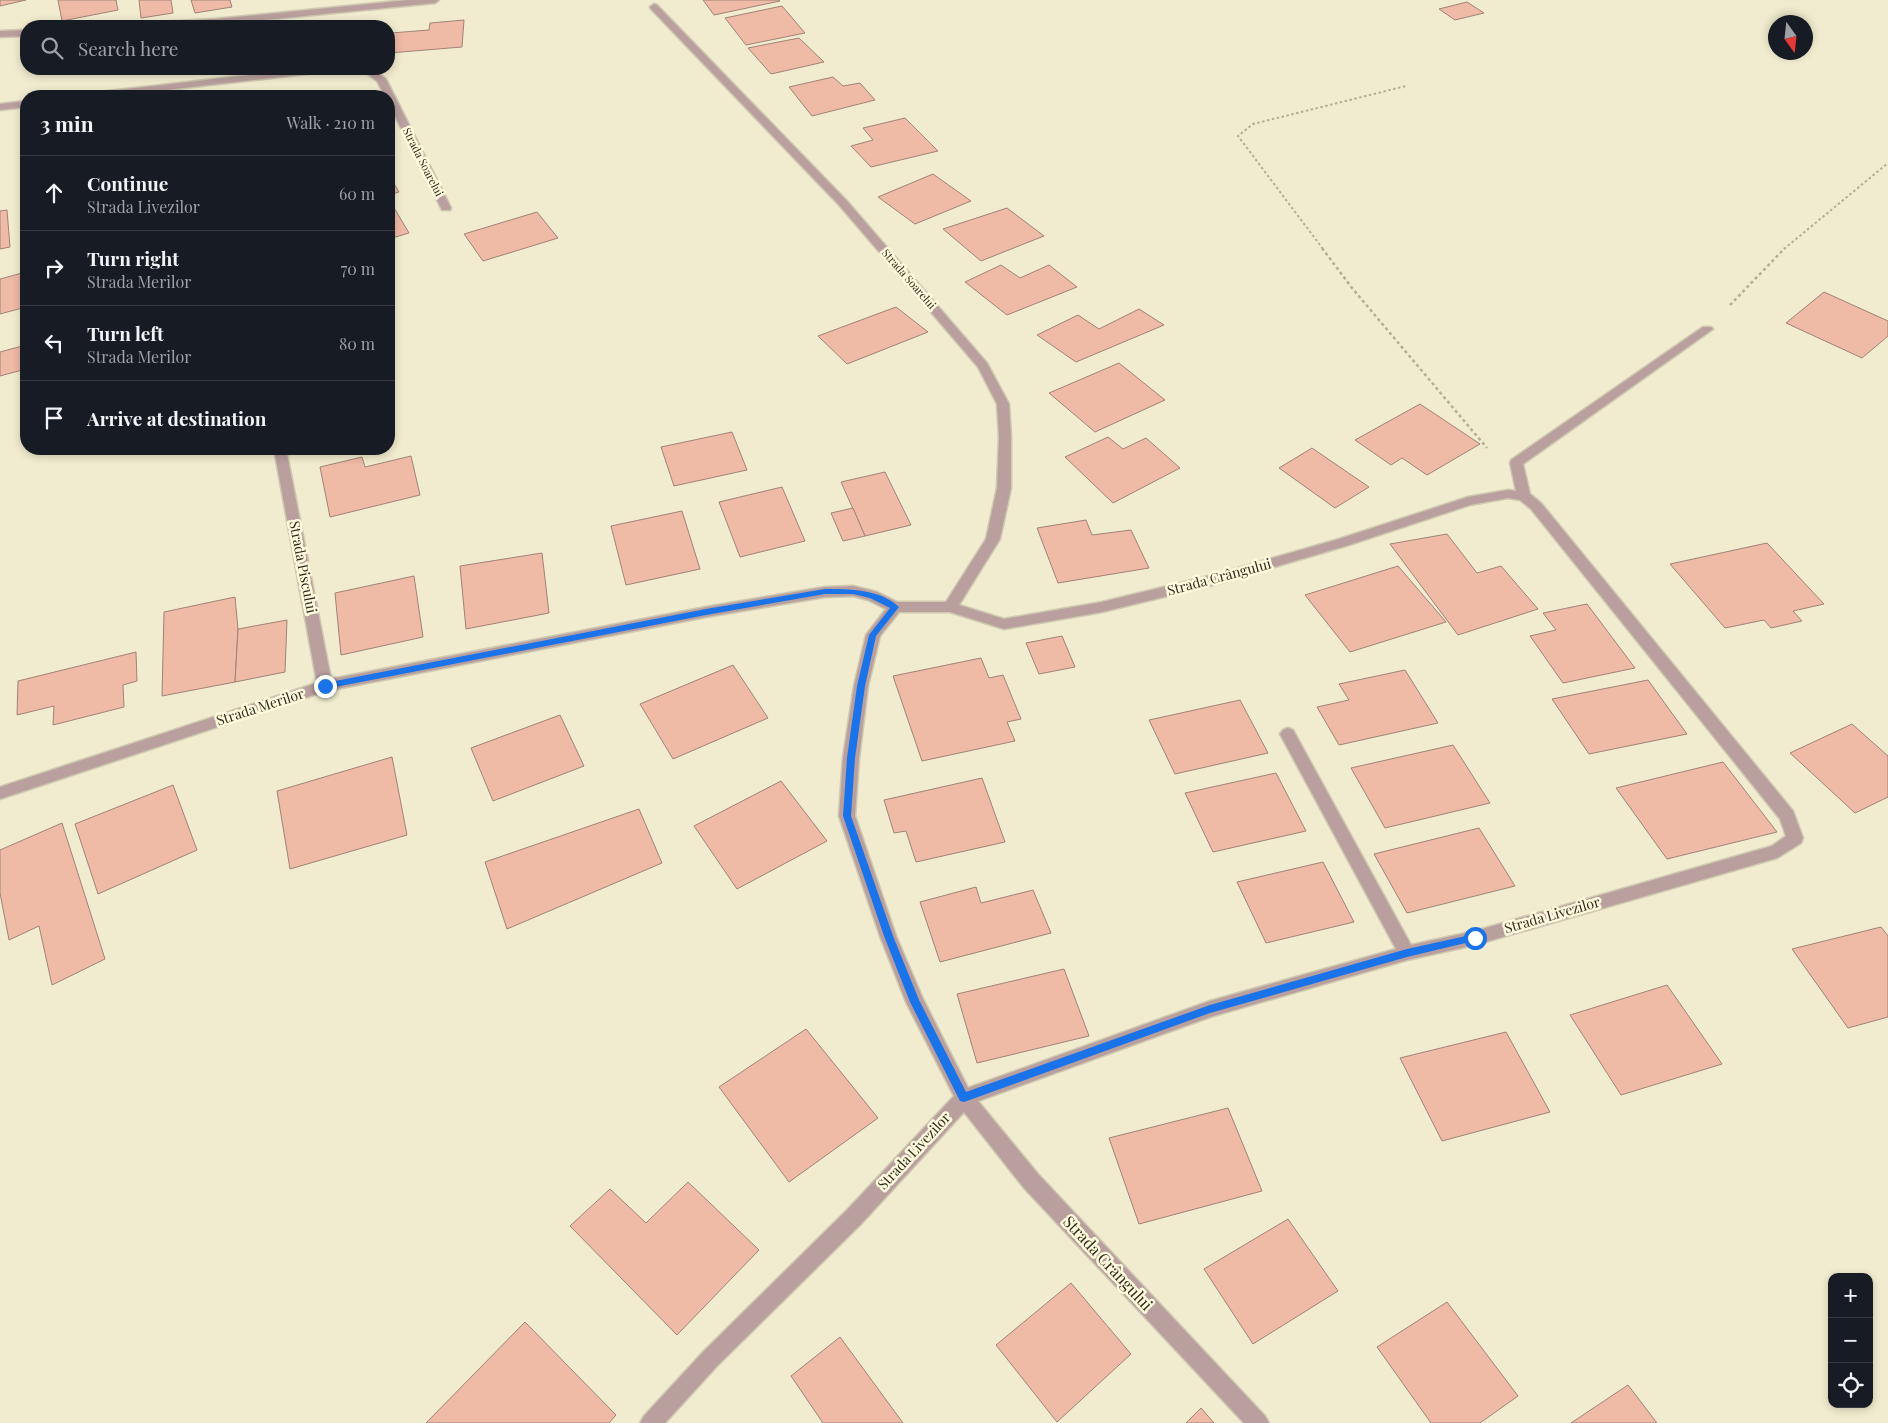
<!DOCTYPE html>
<html lang="en">
<head>
<meta charset="utf-8">
<style>
	:root { --surface:#171b24; --page:#20242c; --text:#f1f3f6; --muted:#9ea1a6; --line:#363941 }
	body { margin:0; font-family:"Playfair Display",serif; background:var(--page); color:var(--text) }
	.controls { position:absolute; right:15px; bottom:15px; display:grid; overflow:hidden; border-radius:10px; box-shadow:0 2px 8px #0003 }
	.controls button { width:45px; height:45px; display:grid; place-items:center; padding:0; border:0; border-bottom:1px solid var(--line); background:var(--surface); color:var(--text); font:25px sans-serif }
	.compass { position:absolute; left:1768px; top:15px; width:45px; height:45px; border-radius:50%; background:var(--surface); box-shadow:0 2px 8px #0003; rotate:165deg }
	.stop { position:absolute; width:15px; height:15px; margin:-11px; border:4px solid #1a73e8; border-radius:50%; background:#fff }
	.stop.end { background:#1a73e8; border-color:#fff; box-shadow:0 1px 5px #0008 }
	.list { margin:0; padding:0; list-style:none }
	h2 { display:flex; justify-content:space-between; align-items:center; height:65px; margin:0; padding:0 20px; font-size:21px }
	h2 small { font-size:16px; font-weight:400; color:var(--muted) }
	.list li { display:grid; grid-template-columns:32px 1fr auto; gap:15px; align-items:center; box-sizing:border-box; height:75px; padding:0 20px; border-top:1px solid var(--line) }
	.list b { display:block; font-size:19px; white-space:nowrap }
	.list p { margin:0; font-size:16px; white-space:nowrap; color:var(--muted) }
	.list em { font-size:16px; font-style:normal; color:var(--muted) }
	.icon { flex:none; width:28px; height:28px; fill:none; stroke:currentColor; stroke-width:2; stroke-linecap:round; stroke-linejoin:round }
	.map { position:relative; flex:none; width:1888px; height:1423px; overflow:hidden }
	.search { position:absolute; background:var(--surface); box-shadow:0 2px 8px #0003; left:20px; top:20px; width:375px; height:55px; display:flex; align-items:center; gap:12px; box-sizing:border-box; padding:0 18px; border-radius:20px; color:var(--muted); font-size:19px }
	.panel { position:absolute; background:var(--surface); box-shadow:0 2px 8px #0003; left:20px; top:90px; width:375px; height:365px; border-radius:20px }
	.map>svg:first-child { display:block }
</style>
</head>
<body>
<div class="map">
<svg width="1888" height="1423" viewBox="0 0 1888 1423">
	<rect width="100%" height="100%" fill="#f1eccf"/>
	<g fill="#efbaa6" stroke="#a08379">
		<polygon points="0,0 26,0 0,6"/>
		<polygon points="58,0 116,0 118,10 62,21"/>
		<polygon points="139,0 171,0 173,13 141,18"/>
		<polygon points="191,0 230,0 232,7 195,13"/>
		<polygon points="703,0 779,0 780,1 714,15"/>
		<polygon points="1467,2 1484,13 1455,20 1439,9"/>
		<polygon points="782,6 805,33 746,45 725,18"/>
		<polygon points="464,20 462,47 389,53 391,33 429,30 430,23"/>
		<polygon points="799,38 824,62 771,74 748,48"/>
		<polygon points="833,77 843,86 860,83 875,100 812,116 789,87"/>
		<polygon points="905,118 938,151 871,167 851,146 873,140 863,128"/>
		<polygon points="933,174 971,201 915,224 878,197"/>
		<polygon points="389,175 399,192 389,195"/>
		<polygon points="393,206 409,233 389,239 389,208"/>
		<polygon points="1007,208 1044,236 981,261 943,229"/>
		<polygon points="7,210 10,247 0,249 0,211"/>
		<polygon points="537,212 558,238 483,261 464,234"/>
		<polygon points="1001,265 1020,278 1049,265 1077,287 1007,315 965,282"/>
		<polygon points="26,272 26,307 0,314 0,279"/>
		<polygon points="1824,292 1888,321 1888,336 1862,358 1786,323"/>
		<polygon points="896,307 928,332 847,364 818,336"/>
		<polygon points="1139,309 1164,325 1076,362 1037,335 1078,315 1099,329"/>
		<polygon points="26,345 26,369 0,376 0,352"/>
		<polygon points="1119,363 1165,400 1095,432 1049,393"/>
		<polygon points="1420,404 1480,444 1427,475 1402,458 1391,465 1355,440"/>
		<polygon points="732,432 747,470 674,486 661,447"/>
		<polygon points="1108,437 1123,449 1146,438 1180,468 1113,503 1065,457"/>
		<polygon points="1312,448 1369,487 1335,508 1279,468"/>
		<polygon points="411,456 420,495 330,517 320,467 362,457 365,467"/>
		<polygon points="885,472 911,525 865,536 841,482"/>
		<polygon points="782,487 805,541 740,557 719,502"/>
		<polygon points="853,508 865,536 843,541 831,513"/>
		<polygon points="682,511 700,569 626,585 611,526"/>
		<polygon points="1086,520 1092,535 1131,530 1149,568 1058,583 1037,528"/>
		<polygon points="1447,534 1477,573 1501,566 1538,609 1458,635 1390,544"/>
		<polygon points="1767,543 1824,604 1793,611 1802,621 1771,628 1764,620 1725,628 1670,564"/>
		<polygon points="542,553 549,613 466,629 460,566"/>
		<polygon points="1398,566 1446,622 1350,652 1305,595"/>
		<polygon points="414,576 423,637 341,655 335,593"/>
		<polygon points="235,597 238,629 235,682 162,696 164,612"/>
		<polygon points="1587,604 1635,668 1563,683 1530,636 1556,630 1543,613"/>
		<polygon points="287,620 285,672 235,682 238,629"/>
		<polygon points="1062,636 1075,667 1039,674 1026,643"/>
		<polygon points="136,652 137,681 123,685 124,707 53,725 54,706 17,715 18,681"/>
		<polygon points="981,658 989,678 1003,675 1021,719 1007,722 1015,741 922,761 893,676"/>
		<polygon points="733,665 768,718 673,759 640,704"/>
		<polygon points="1405,670 1438,723 1339,745 1317,707 1349,700 1339,684"/>
		<polygon points="1648,680 1687,734 1589,754 1552,699"/>
		<polygon points="1240,700 1268,753 1175,774 1149,720"/>
		<polygon points="560,715 584,766 493,801 471,748"/>
		<polygon points="1852,724 1888,756 1888,797 1855,813 1790,753"/>
		<polygon points="1453,745 1490,803 1385,828 1351,768"/>
		<polygon points="392,757 407,835 290,869 277,791"/>
		<polygon points="1723,762 1777,832 1667,859 1616,788"/>
		<polygon points="1276,773 1306,831 1213,852 1185,793"/>
		<polygon points="982,778 1005,842 916,862 906,831 894,833 884,800"/>
		<polygon points="781,781 827,841 737,889 694,826"/>
		<polygon points="173,785 197,850 98,894 75,824"/>
		<polygon points="639,809 662,863 507,929 485,862"/>
		<polygon points="62,823 105,959 52,985 39,926 9,940 0,893 0,850"/>
		<polygon points="1479,828 1515,886 1407,913 1374,854"/>
		<polygon points="1323,862 1354,922 1266,943 1237,882"/>
		<polygon points="976,887 981,903 1033,890 1051,933 940,962 920,902"/>
		<polygon points="1881,927 1888,936 1888,1017 1848,1028 1792,949"/>
		<polygon points="1064,969 1089,1036 977,1063 957,994"/>
		<polygon points="1667,985 1722,1064 1621,1095 1570,1015"/>
		<polygon points="806,1029 878,1118 789,1182 719,1087"/>
		<polygon points="1506,1032 1550,1112 1442,1141 1400,1058"/>
		<polygon points="1228,1108 1262,1191 1139,1224 1109,1138"/>
		<polygon points="688,1182 759,1250 677,1335 570,1226 610,1189 646,1223"/>
		<polygon points="1288,1219 1338,1291 1253,1344 1204,1269"/>
		<polygon points="1071,1283 1131,1354 1057,1422 996,1345"/>
		<polygon points="1447,1302 1518,1396 1480,1423 1431,1423 1377,1347"/>
		<polygon points="525,1322 616,1415 609,1423 426,1423"/>
		<polygon points="840,1337 903,1423 823,1423 791,1376"/>
		<polygon points="1628,1385 1657,1423 1571,1423"/>
		<polygon points="1201,1408 1214,1423 1186,1423"/>
	</g>
	<g fill="none" stroke-linecap="round" stroke-linejoin="round">
		<defs>
			<g id="minor">
				<polygon points="408,0 439,0 435,3 215,25 136,26 141,23 215,19"/>
				<path d="M654,4L657,5L847,201L987,363L1009,404L1011,437V488L1000,539L959,605L1004,619L1102,602L1217,574L1339,539L1468,497L1508,490L1516,491L1510,463L1511,460L1703,327H1711L1713,329L1523,464L1530,494L1541,503L1793,811L1803,838L1801,843L1777,858L1475,945L1407,960L1210,1017L978,1101L1038,1174L1265,1416L1269,1423H1244L1024,1188L964,1112L861,1224L717,1366L665,1423H640L644,1416L703,1352L847,1210L954,1096L906,1002L880,936L839,816L843,758L854,686L866,635L886,609L868,600L853,596L825,597L706,617L326,691L0,799V787L317,683L274,449H286L331,679L706,607L825,587L853,586L877,592L897,602H946L986,539L997,488L999,437L997,404L978,367L839,205L651,9L650,7ZM1508,498L1520,500L1531,509L1780,819L1786,836L1772,846L1475,931L1411,945L1293,730L1288,728L1283,730L1280,734L1396,949L1210,1001L968,1088L923,999L896,936L855,816L859,758L868,686L880,636L899,612H950L1004,629L1102,612L1217,584L1349,545L1470,505Z"/>
				<polygon points="26,30 26,36 0,37 0,31"/>
				<polygon points="303,69 330,69 325,72 114,96 86,96 91,93"/>
				<polygon points="361,69 372,69 386,79 451,208 450,210 442,210 389,104 389,96 385,96 377,81"/>
				<polygon points="26,101 26,107 0,110 0,104"/>
			</g>
		</defs>
		<use href="#minor" stroke="#cec9b0" stroke-width="3"/>
		<g stroke="#b1ad96" stroke-width="2" stroke-dasharray="2.5 2.5" stroke-linecap="butt">
			<polyline points="1323,249 1238,136 1253,124 1406,86"/>
			<polyline points="1784,249 1888,163"/>
		</g>
		<g stroke="#b1ad96" stroke-width="2.5" stroke-dasharray="3 3" stroke-linecap="butt">
			<polyline points="1322,248 1352,288 1487,448"/>
			<polyline points="1730,305 1785,248"/>
		</g>
		<use href="#minor" fill="#b99f9e" fill-rule="evenodd"/>
	</g>
	<path fill="#1a73e8" d="M825,589C849,589 880,589 899,607L876,636L865,686L855,758L851,816L893,936L919,1000L966,1092L1210,1005L1407,949L1475,934L1478,935V940L1407,957L1210,1013L964,1102L960,1101L910,1002L884,936L843,816L847,758L857,686L869,635L890,608L870,598L853,594H825L706,615L325,689L321,686L325,683L706,609Z"/>
	<g text-anchor="middle" stroke-width="5" stroke-linejoin="round" paint-order="stroke">
		<g font-size="11" fill="#2d2b20" stroke="#fffadc">
			<text transform="translate(423 162) rotate(63)" y="4">Strada Soarelui</text>
			<text transform="translate(909 279) rotate(49)" y="4">Strada Soarelui</text>
		</g>
		<g font-size="14" fill="#2d2b20" stroke="#fffadc">
			<text transform="translate(303 567) rotate(79)" y="5">Strada Piscului</text>
			<text transform="translate(1219 577) rotate(-15)" y="5">Strada Crângului</text>
			<text transform="translate(260 707) rotate(-18)" y="5">Strada Merilor</text>
			<text transform="translate(1552 915) rotate(-16)" y="5">Strada Livezilor</text>
			<text transform="translate(914 1151) rotate(-47)" y="5">Strada Livezilor</text>
		</g>
		<g font-size="16" fill="#2d2b20" stroke="#fffadc">
			<text transform="translate(1108 1263) rotate(47)" y="6">Strada Crângului</text>
		</g>
	</g>
</svg>
<div class="controls">
<button>+</button>
<button>−</button>
<button><svg class="icon" aria-label="locate" viewBox="0 0 24 24"><circle cx="12" cy="12" r="6"/><path d="M12 2v4M12 18v4M2 12h4M18 12h4"/></svg></button>
</div>
<svg class="compass" viewBox="-18 -18 36 36"><path d="M0-13l5 13h-10z" fill="#e53935"/><path d="M0 13l5-13h-10z" fill="#9ea1a6"/></svg>
<div class="stop" style="left:1475px;top:938px"></div>
<div class="stop end" style="left:325px;top:686px"></div>
<div class="search"><svg class="icon" aria-label="search" viewBox="0 0 24 24"><circle cx="10" cy="10" r="6"/><path d="M15 15l6 6"/></svg>Search here</div>
<section class="panel">
<h2>3 min<small>Walk · 210 m</small></h2>
<ul class="list">
<li><svg class="icon" aria-label="ahead" viewBox="0 0 24 24"><path d="M12 20V5M6 11l6-6 6 6"/></svg><div><b>Continue</b><p>Strada Livezilor</p></div><em>60 m</em></li>
<li><svg class="icon" aria-label="right" viewBox="0 0 24 24"><path d="M7 20v-9h11M14 6l5 5-5 5"/></svg><div><b>Turn right</b><p>Strada Merilor</p></div><em>70 m</em></li>
<li><svg class="icon" aria-label="left" viewBox="0 0 24 24"><path d="M17 20v-9H6M10 6l-5 5 5 5"/></svg><div><b>Turn left</b><p>Strada Merilor</p></div><em>80 m</em></li>
<li><svg class="icon" aria-label="arrive" viewBox="0 0 24 24"><path d="M6 21V4h12l-3 4 3 4H6"/></svg><div><b>Arrive at destination</b></div></li>
</ul>
</section>
</div>
</body>
</html>
